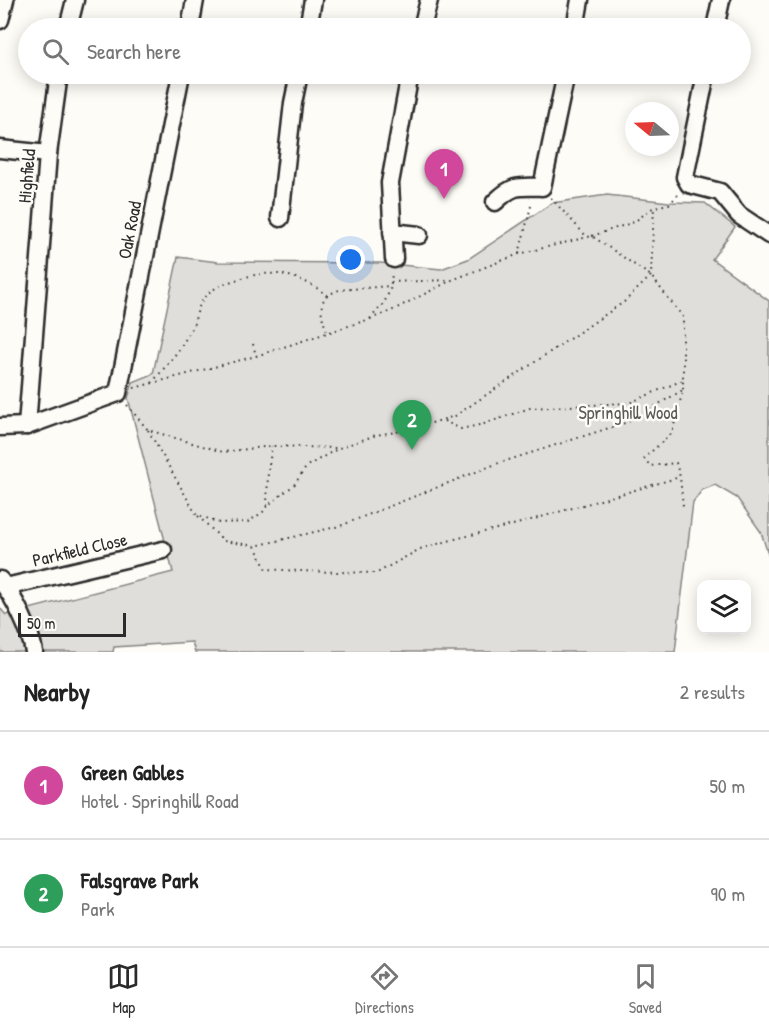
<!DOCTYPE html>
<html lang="en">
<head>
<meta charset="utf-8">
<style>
	:root { --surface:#fff; --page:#f2f2f2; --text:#222; --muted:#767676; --line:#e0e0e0; --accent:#2b2b2b }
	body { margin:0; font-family:"Patrick Hand",sans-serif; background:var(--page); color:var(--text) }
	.controls { position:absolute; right:18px; bottom:18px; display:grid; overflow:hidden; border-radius:12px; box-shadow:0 3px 15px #0003 }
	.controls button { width:54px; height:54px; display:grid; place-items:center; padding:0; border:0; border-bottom:2px solid var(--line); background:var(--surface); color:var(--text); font:30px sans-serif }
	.compass { position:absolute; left:625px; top:102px; width:54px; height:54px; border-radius:50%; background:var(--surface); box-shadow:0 3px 15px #0003; rotate:289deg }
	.scale { position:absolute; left:18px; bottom:15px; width:108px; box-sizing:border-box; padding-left:6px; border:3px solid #2b2b2b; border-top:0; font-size:16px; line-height:21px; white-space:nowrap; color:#2b2b2b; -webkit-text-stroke:4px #fdfcf7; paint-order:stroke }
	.you { position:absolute; left:351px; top:260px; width:21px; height:21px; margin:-15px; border:4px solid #fff; border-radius:50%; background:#1a73e8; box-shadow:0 0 0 9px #1a73e833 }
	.badge { display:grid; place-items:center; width:39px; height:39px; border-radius:50%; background:var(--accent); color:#fff; font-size:20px; font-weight:700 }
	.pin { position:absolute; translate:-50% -50px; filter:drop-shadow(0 2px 3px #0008) }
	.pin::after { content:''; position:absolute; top:32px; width:21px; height:18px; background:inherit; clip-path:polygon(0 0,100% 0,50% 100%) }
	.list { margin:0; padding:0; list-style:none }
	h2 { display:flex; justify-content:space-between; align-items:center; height:78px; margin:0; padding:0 24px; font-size:26px }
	h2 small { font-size:20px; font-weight:400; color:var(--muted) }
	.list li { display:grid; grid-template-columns:39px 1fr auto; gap:18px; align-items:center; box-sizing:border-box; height:108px; padding:0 24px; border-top:2px solid var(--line) }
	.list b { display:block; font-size:22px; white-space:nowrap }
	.list p { margin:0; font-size:20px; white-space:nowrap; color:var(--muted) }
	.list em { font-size:20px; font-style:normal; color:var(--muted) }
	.icon { flex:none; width:33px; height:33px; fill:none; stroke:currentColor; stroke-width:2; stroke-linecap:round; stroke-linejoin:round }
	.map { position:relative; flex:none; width:769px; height:652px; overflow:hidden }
	.search { position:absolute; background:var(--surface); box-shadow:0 3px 15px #0003; left:18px; right:18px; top:18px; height:66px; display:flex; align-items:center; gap:15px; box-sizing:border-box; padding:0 21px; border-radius:33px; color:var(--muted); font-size:22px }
	.sheet { height:294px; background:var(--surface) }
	nav { display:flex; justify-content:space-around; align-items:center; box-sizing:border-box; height:84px; border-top:2px solid var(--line); background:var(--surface); font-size:16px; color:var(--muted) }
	nav a { display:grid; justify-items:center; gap:3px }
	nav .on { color:var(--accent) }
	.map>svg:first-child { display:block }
</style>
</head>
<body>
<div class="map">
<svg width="769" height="652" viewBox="0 0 769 652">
	<rect width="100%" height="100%" fill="#fdfcf7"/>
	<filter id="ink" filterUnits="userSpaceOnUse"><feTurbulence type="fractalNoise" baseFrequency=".0167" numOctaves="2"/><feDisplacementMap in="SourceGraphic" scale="12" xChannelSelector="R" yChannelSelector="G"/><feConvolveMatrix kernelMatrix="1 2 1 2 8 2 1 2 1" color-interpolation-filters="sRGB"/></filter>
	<g filter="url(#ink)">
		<polygon fill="#dfdeda" stroke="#858482" stroke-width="1.5" points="607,195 669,202 705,203 735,227 712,259 769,301 769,557 761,532 737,498 715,485 702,490 693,502 675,652 195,652 192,642 114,647 113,652 0,652 0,608 6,615 173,572 128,398 133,382 153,374 178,257 218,262 380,263 441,269 468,259 552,203"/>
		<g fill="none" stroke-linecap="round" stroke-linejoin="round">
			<defs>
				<g id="minor">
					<polyline points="0,20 5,0"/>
					<polyline points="68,28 75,0"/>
					<polyline points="190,28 195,0"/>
					<polyline points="308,28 313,0"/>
					<polyline points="422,28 429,0"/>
					<polyline points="575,28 580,0"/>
					<polyline points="715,28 721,0"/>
					<polyline points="706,74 685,177 689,184 720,192 739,215 769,235"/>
					<polyline points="0,149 48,154"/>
					<path d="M495,202C513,185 517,186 542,187L566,74"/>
					<polyline points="280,218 293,103 299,74"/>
					<polyline points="392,232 419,235"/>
					<polyline points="394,259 390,183 410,74"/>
					<polyline points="27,426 48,154 59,74"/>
					<polyline points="0,427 27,426 118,393 181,74"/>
					<path d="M0,580C14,596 31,632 34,652"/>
					<polyline points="6,587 163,550"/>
				</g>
			</defs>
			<use href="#minor" stroke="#2b2b2b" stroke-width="21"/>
			<g stroke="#2b2b2b" stroke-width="2" stroke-dasharray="1.5 4.5" stroke-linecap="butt">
				<polyline points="551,198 587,237"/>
				<polyline points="592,236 634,222 654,207 669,204 678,195"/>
				<polyline points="519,254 532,202"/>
				<polyline points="391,282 451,280"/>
				<path d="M327,295C317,307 323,319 327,333"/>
				<polyline points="370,319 389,312 452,280 519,254 592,236 651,276 683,317 683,390 672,433 644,458 650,466 676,463 680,477 683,506"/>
				<polyline points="253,344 256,356"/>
				<path d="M152,383C162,370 174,358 183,343C187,337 191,330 194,323C197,313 199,302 207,294C216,287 225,283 236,280C271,268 297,273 327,295L339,290L390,286"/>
				<polyline points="134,388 256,356 370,319 384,303 390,290 392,274"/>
				<polyline points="127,405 148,430 223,452 272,446 337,448"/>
				<polyline points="444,421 461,429 484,424 530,408 629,403 683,380"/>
				<polyline points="148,430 196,514 219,523 248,522 263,512 267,506 294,485 307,466 339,448 376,435 408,430 455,416 624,302 651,276 654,207"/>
				<polyline points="267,506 268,471 272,446"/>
				<polyline points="198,516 224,541 255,546 340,526 496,464 628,422 683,390"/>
				<polyline points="255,546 266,569 299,571 377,573 420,549 455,539 517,524 680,477"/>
			</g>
			<use href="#minor" stroke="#fdfcf7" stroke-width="16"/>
		</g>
	</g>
	<g text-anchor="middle" stroke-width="5" stroke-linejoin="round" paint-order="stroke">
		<g font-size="18" fill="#2b2b2b" stroke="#fdfcf7">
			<text transform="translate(27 176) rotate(-85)" y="6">Highfield</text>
			<text transform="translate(130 230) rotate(-79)" y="6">Oak Road</text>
			<text transform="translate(80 550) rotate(-13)" y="6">Parkfield Close</text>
		</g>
		<g font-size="18" fill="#585857" stroke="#fdfcf7">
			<text x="628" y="419">Springhill Wood</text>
		</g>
	</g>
</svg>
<div class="controls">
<button><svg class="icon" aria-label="layers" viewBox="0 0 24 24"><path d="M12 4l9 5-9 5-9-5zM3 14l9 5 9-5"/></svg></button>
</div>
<svg class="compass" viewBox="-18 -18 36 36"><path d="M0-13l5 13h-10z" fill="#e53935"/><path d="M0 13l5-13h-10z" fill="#767676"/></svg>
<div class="scale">50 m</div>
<div class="you"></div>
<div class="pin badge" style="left:444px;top:199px;background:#d1479c">1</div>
<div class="pin badge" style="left:412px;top:450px;background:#2e9e5b">2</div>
<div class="search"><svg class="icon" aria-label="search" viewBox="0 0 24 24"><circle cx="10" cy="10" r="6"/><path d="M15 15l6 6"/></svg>Search here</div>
</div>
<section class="sheet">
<h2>Nearby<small>2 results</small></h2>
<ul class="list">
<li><span class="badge" style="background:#d1479c">1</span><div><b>Green Gables</b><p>Hotel · Springhill Road</p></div><em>50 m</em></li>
<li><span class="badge" style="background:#2e9e5b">2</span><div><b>Falsgrave Park</b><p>Park</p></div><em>90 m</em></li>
</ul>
</section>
<nav>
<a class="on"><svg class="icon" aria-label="map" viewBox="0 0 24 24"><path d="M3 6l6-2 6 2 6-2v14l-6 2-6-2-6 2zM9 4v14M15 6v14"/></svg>Map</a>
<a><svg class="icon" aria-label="directions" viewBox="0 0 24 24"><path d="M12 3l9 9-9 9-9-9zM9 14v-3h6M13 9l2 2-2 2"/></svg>Directions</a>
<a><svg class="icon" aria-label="saved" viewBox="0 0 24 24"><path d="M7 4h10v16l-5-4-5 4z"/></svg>Saved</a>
</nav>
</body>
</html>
